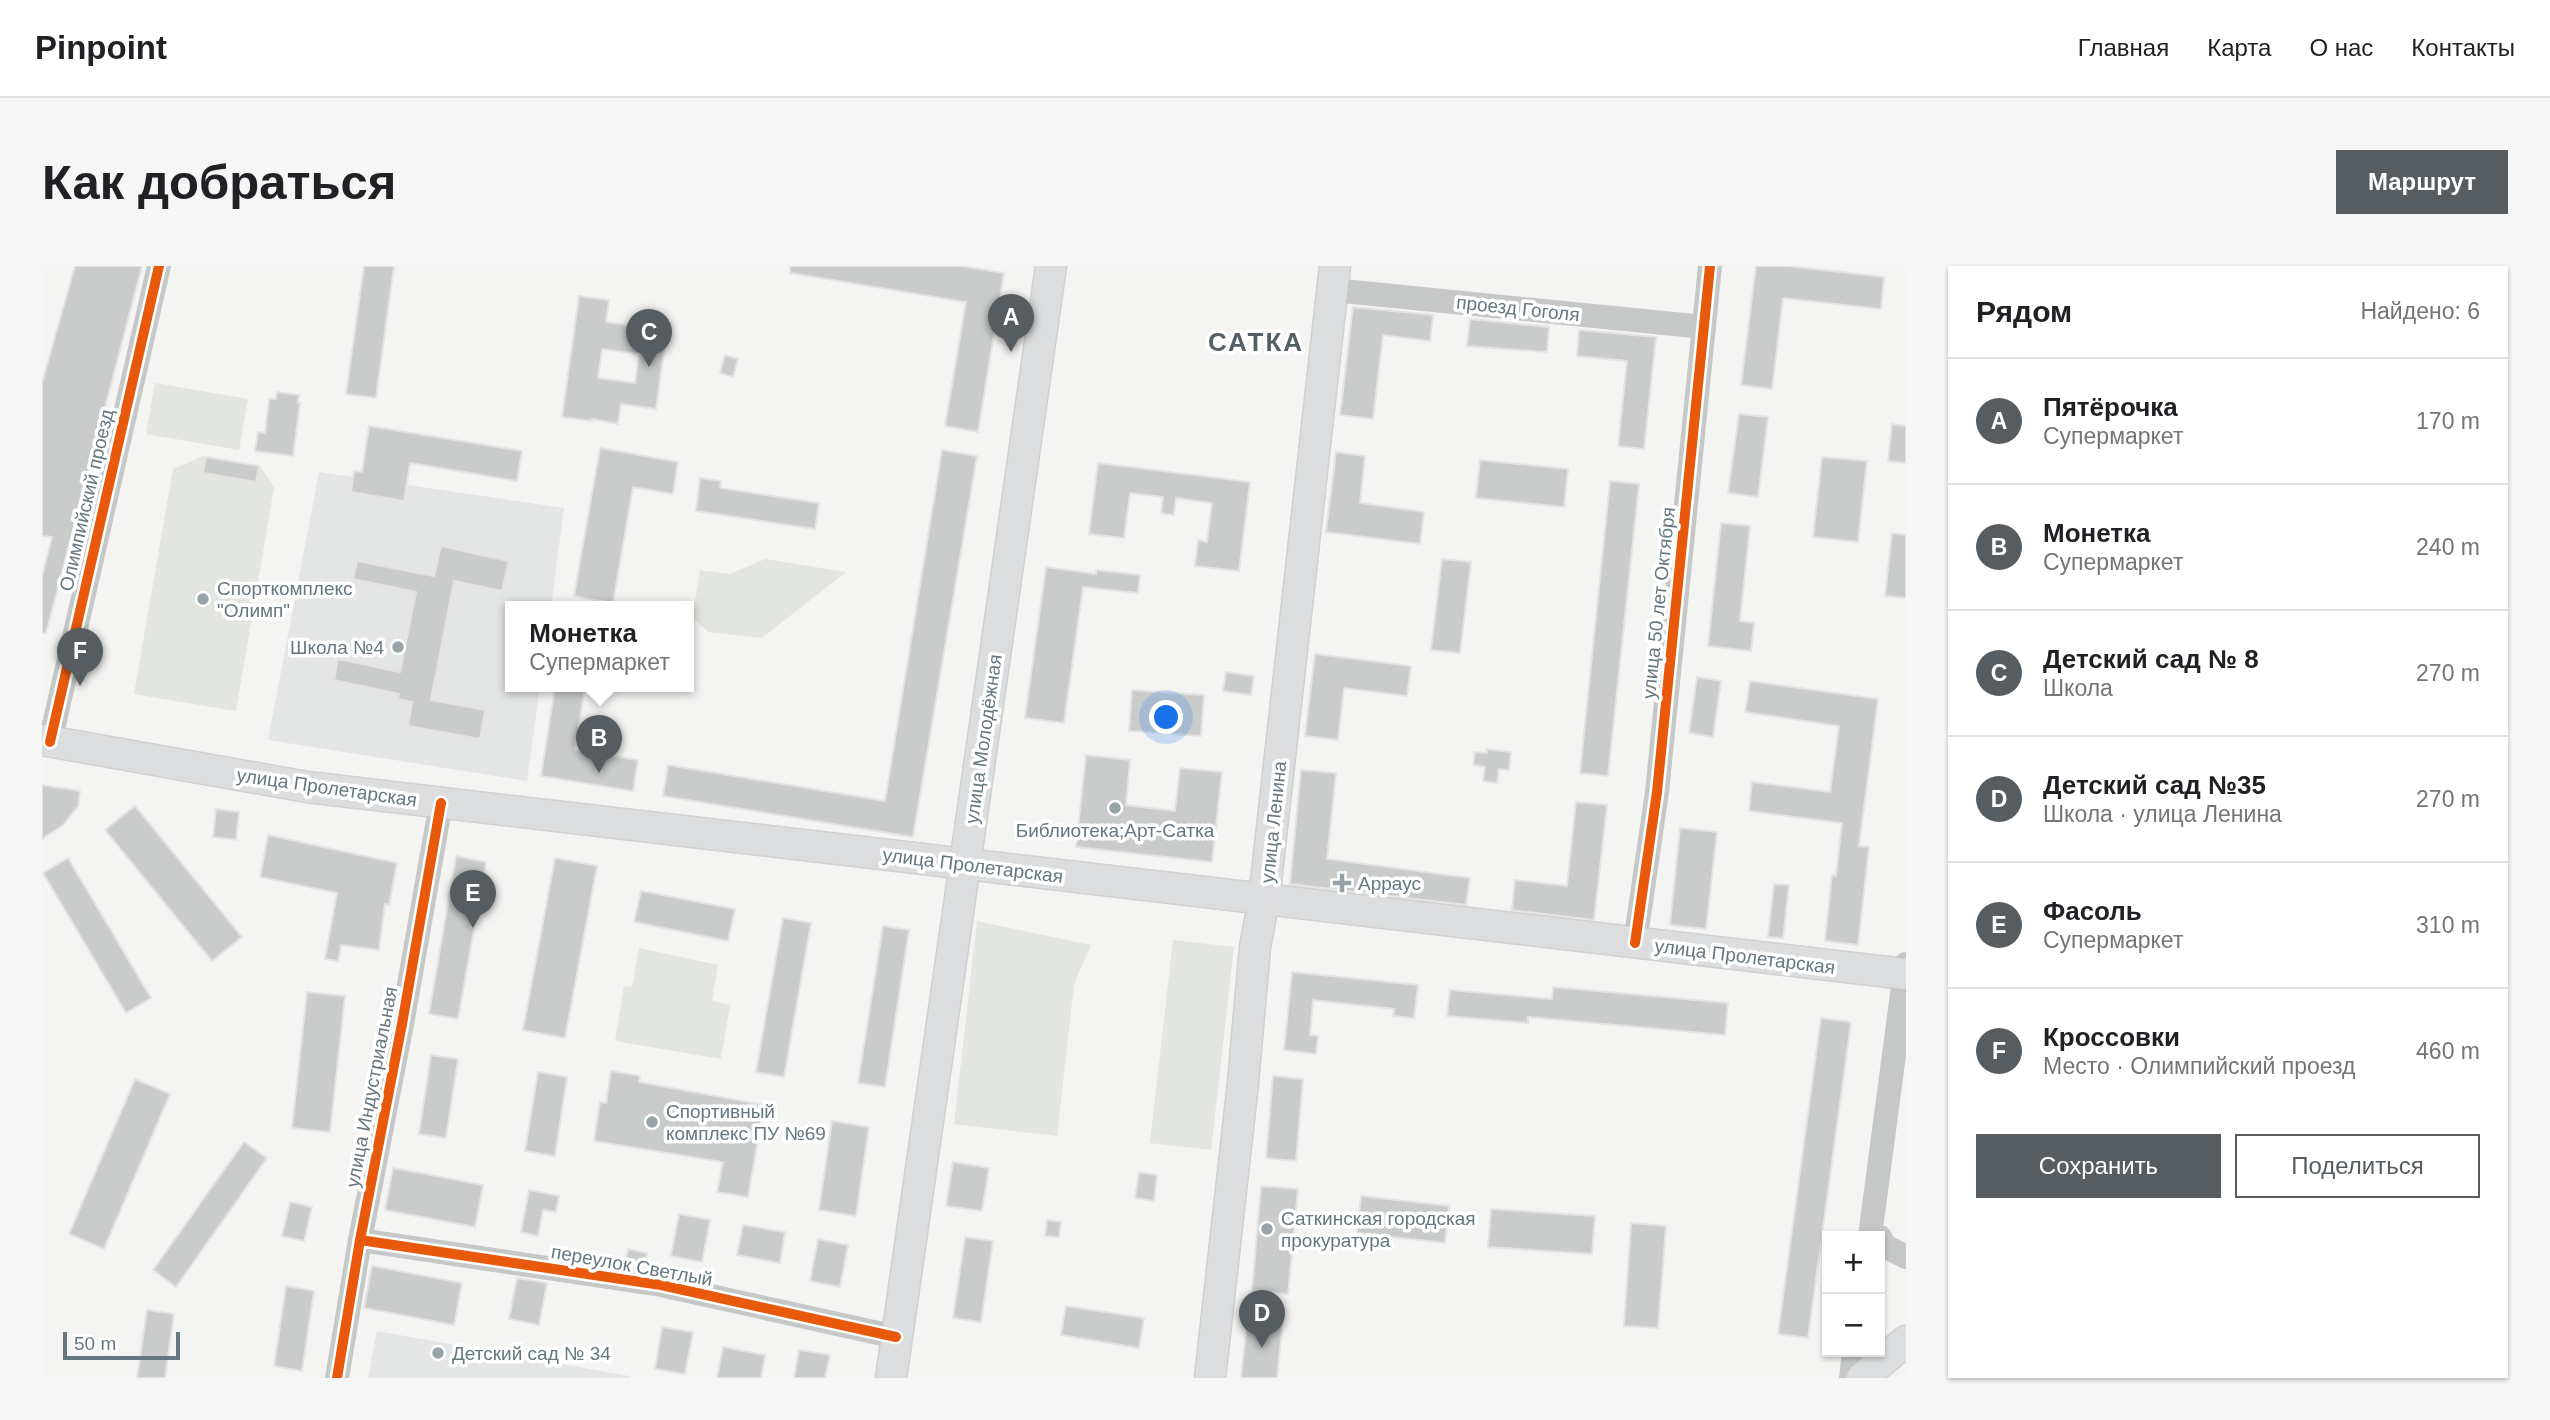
<!DOCTYPE html>
<html lang="ru">
<head>
<meta charset="utf-8">
<style>
	:root { --surface:#fff; --page:#f6f6f6; --text:#202124; --muted:#757577; --line:#e0e0e0; --accent:#565c5f }
	body { margin:0; font-family:Helvetica,sans-serif; background:var(--page); color:var(--text) }
	.controls { position:absolute; right:21px; bottom:21px; display:grid; overflow:hidden; border-radius:0px; box-shadow:0 2px 5px #0004 }
	.controls button { width:63px; height:63px; display:grid; place-items:center; padding:0; border:0; border-bottom:2px solid var(--line); background:var(--surface); color:var(--text); font:35px sans-serif }
	.scale { position:absolute; left:21px; bottom:18px; width:117px; box-sizing:border-box; padding-left:7px; border:4px solid #67777f; border-top:0; font-size:19px; line-height:24px; white-space:nowrap; color:#67777f; -webkit-text-stroke:5px #fff; paint-order:stroke }
	.you { position:absolute; left:1125px; top:452px; width:24px; height:24px; margin:-18px; border:5px solid #fff; border-radius:50%; background:#1a73e8; box-shadow:0 0 0 10px #1a73e833 }
	.badge { display:grid; place-items:center; width:46px; height:46px; border-radius:50%; background:var(--accent); color:#fff; font-size:23px; font-weight:700 }
	.pin { position:absolute; translate:-50% -58px; filter:drop-shadow(0 2px 4px #0008) }
	.pin::after { content:''; position:absolute; top:37px; width:24px; height:21px; background:inherit; clip-path:polygon(0 0,100% 0,50% 100%) }
	.popup { position:absolute; left:463px; top:335px; width:189px; height:91px; box-sizing:border-box; display:grid; place-content:center; border-radius:0px; background:var(--surface); filter:drop-shadow(0 2px 5px #0005); font-size:23px; white-space:nowrap; color:var(--muted) }
	.popup b { font-size:26px; color:var(--text) }
	.popup::after { content:''; position:absolute; left:50%; top:100%; margin-left:-14px; border:14px solid transparent; border-top-color:var(--surface) }
	.list { margin:0; padding:0; list-style:none }
	h2 { display:flex; justify-content:space-between; align-items:center; height:91px; margin:0; padding:0 28px; font-size:30px }
	h2 small { font-size:23px; font-weight:400; color:var(--muted) }
	.list li { display:grid; grid-template-columns:46px 1fr auto; gap:21px; align-items:center; box-sizing:border-box; height:126px; padding:0 28px; border-top:2px solid var(--line) }
	.list b { display:block; font-size:26px; white-space:nowrap }
	.list p { margin:0; font-size:23px; white-space:nowrap; color:var(--muted) }
	.list em { font-size:23px; font-style:normal; color:var(--muted) }
	.actions { display:flex; gap:14px; padding:21px 28px }
	.actions a { flex:1; padding:16px 0; border:2px solid var(--accent); border-radius:0px; text-align:center; font-size:24px; color:var(--accent) }
	.actions .main { background:var(--accent); color:#fff }
	.map { position:relative; flex:none; width:1864px; height:1112px; overflow:hidden; border-radius:0px }
	header { display:flex; align-items:center; gap:42px; box-sizing:border-box; height:98px; padding:0 35px; background:var(--surface); border-bottom:2px solid var(--line) }
	header strong { font-size:33px }
	nav { display:flex; gap:38px; margin-inline-start:auto; font-size:24px }
	.intro { display:flex; align-items:center; justify-content:space-between; box-sizing:border-box; height:168px; padding:0 42px }
	h1 { margin:0; font-size:49px }
	.button { padding:18px 32px; border-radius:0px; background:var(--accent); color:#fff; font-size:24px; font-weight:700 }
	main { display:flex; gap:42px; padding:0 42px }
	aside { flex:1; background:var(--surface); border-radius:0px; box-shadow:0 2px 5px #0004 }
	.map>svg:first-child { display:block }
</style>
</head>
<body>
<header>
<strong>Pinpoint</strong>
<nav><a>Главная</a><a>Карта</a><a>О нас</a><a>Контакты</a></nav>
</header>
<div class="intro"><h1>Как добраться</h1><a class="button">Маршрут</a></div>
<main>
<div class="map">
<svg width="1864" height="1112" viewBox="0 0 1864 1112">
	<rect width="100%" height="100%" fill="#f4f4f3"/>
	<g fill="#e4e5e5">
		<polygon points="277,206 522,242 509,341 468,341 468,421 498,421 485,515 226,474"/>
		<polygon points="335,1065 587,1110 587,1112 326,1112"/>
	</g>
	<g fill="#e3e5e0">
		<polygon points="113,117 206,133 197,184 104,168"/>
		<polygon points="161,190 218,200 232,221 194,445 92,428 131,203"/>
		<polygon points="723,293 804,306 720,372 666,366 650,351 658,304 688,308"/>
		<polygon points="935,655 1049,679 1032,718 1015,870 912,858"/>
		<polygon points="1131,674 1192,681 1169,884 1108,877"/>
		<polygon points="597,682 676,699 670,735 688,739 679,793 573,775 582,720 590,721"/>
	</g>
	<g fill="#cacccc" stroke="#e3e3e2" stroke-width="2" fill-rule="evenodd">
		<polygon points="33,0 100,0 4,367 0,367 0,310 10,271 0,270 0,117"/>
		<polygon points="322,0 352,0 334,132 304,128"/>
		<polygon points="748,0 919,0 962,7 936,166 903,160 924,36 748,7"/>
		<polygon points="1714,0 1745,0 1842,11 1839,43 1741,32 1730,123 1699,119"/>
		<path d="M537,30L567,34L564,56L625,64L614,143L579,138L576,158L550,153V155L520,151ZM560,83L597,88L593,117L556,112Z"/>
		<polygon points="1311,41 1391,49 1388,75 1341,69 1331,153 1298,149"/>
		<polygon points="1428,53 1507,61 1505,86 1425,80"/>
		<polygon points="1537,64 1614,71 1602,183 1576,180 1585,95 1535,90"/>
		<polygon points="683,89 696,93 691,111 678,107"/>
		<polygon points="235,126 257,129 256,137 258,137 251,190 213,185 216,166 223,167 227,133 234,133"/>
		<polygon points="1697,148 1726,151 1716,231 1686,227"/>
		<polygon points="1850,158 1864,160 1864,197 1846,195"/>
		<polygon points="327,160 480,185 475,215 368,197 362,235 309,226 312,205 320,206"/>
		<polygon points="558,182 636,196 631,228 591,221 571,337 532,330"/>
		<polygon points="900,184 935,190 871,571 621,530 626,499 843,535"/>
		<polygon points="1294,186 1323,190 1318,237 1382,246 1378,278 1284,266"/>
		<polygon points="164,191 217,200 214,216 161,207"/>
		<polygon points="1780,191 1825,195 1816,276 1771,271"/>
		<polygon points="1438,194 1526,203 1522,241 1434,232"/>
		<polygon points="1056,197 1208,216 1197,305 1153,300 1156,274 1165,276 1170,237 1134,232 1132,249 1119,247 1121,231 1088,227 1082,272 1047,268"/>
		<polygon points="658,212 679,215 678,222 777,237 773,263 654,245"/>
		<polygon points="1568,215 1597,218 1566,510 1538,507"/>
		<polygon points="1679,257 1708,260 1698,355 1712,357 1709,385 1666,380"/>
		<polygon points="1850,267 1864,269 1864,332 1843,330"/>
		<polygon points="399,280 467,295 460,325 412,315 389,434 443,444 438,473 366,460 370,436 356,433 357,428 292,414 296,393 358,406 374,326 311,313 315,295 392,310"/>
		<polygon points="1400,293 1429,296 1418,387 1389,384"/>
		<polygon points="1004,301 1054,308 1054,304 1098,309 1096,327 1041,321 1022,457 983,452"/>
		<polygon points="1273,388 1369,400 1365,430 1302,422 1296,474 1263,470"/>
		<polygon points="1184,406 1212,410 1209,429 1181,425"/>
		<polygon points="1655,411 1679,415 1671,471 1647,467"/>
		<polygon points="1708,415 1836,433 1817,580 1827,581 1816,679 1783,675 1790,609 1794,610 1800,557 1707,545 1710,516 1788,526 1797,460 1703,446"/>
		<polygon points="513,421 543,421 533,484 596,494 591,525 499,510"/>
		<polygon points="1090,424 1162,429 1159,470 1087,465"/>
		<polygon points="1445,483 1469,486 1467,504 1457,503 1455,517 1441,515 1443,501 1431,499 1433,486 1445,487"/>
		<polygon points="1044,489 1088,494 1084,539 1133,545 1138,502 1180,506 1170,596 1034,581"/>
		<polygon points="1259,504 1294,507 1285,593 1428,612 1424,639 1248,618"/>
		<polygon points="0,519 38,525 36,540 21,559 0,573"/>
		<polygon points="1534,536 1565,539 1552,654 1470,644 1473,614 1525,620"/>
		<polygon points="93,540 200,671 170,695 63,564"/>
		<polygon points="174,543 197,546 194,574 171,571"/>
		<polygon points="1638,562 1675,566 1664,663 1628,659"/>
		<polygon points="226,569 355,597 347,639 343,638 337,684 299,679 296,695 283,693 295,627 218,611"/>
		<polygon points="414,590 444,596 416,753 387,748"/>
		<polygon points="26,592 109,732 84,747 1,607"/>
		<polygon points="513,592 555,600 523,772 481,764"/>
		<polygon points="1732,618 1747,619 1741,672 1726,671"/>
		<polygon points="599,625 693,643 686,675 592,656"/>
		<polygon points="741,652 769,657 742,811 714,806"/>
		<polygon points="841,660 867,664 843,821 816,817"/>
		<polygon points="1250,706 1376,719 1372,752 1351,750 1352,743 1271,734 1268,769 1276,770 1274,788 1242,784"/>
		<polygon points="1511,721 1686,737 1683,769 1486,751 1486,757 1405,750 1408,724 1510,733"/>
		<polygon points="265,726 303,730 288,866 250,862"/>
		<polygon points="1779,752 1809,756 1766,1072 1736,1068"/>
		<polygon points="389,789 416,793 404,872 377,868"/>
		<polygon points="569,805 598,810 597,816 722,839 706,931 675,926 681,896 552,875 558,836 564,837"/>
		<polygon points="496,806 525,811 513,890 483,885"/>
		<polygon points="1231,810 1261,813 1254,895 1224,892"/>
		<polygon points="93,813 128,828 62,983 27,968"/>
		<polygon points="790,855 827,861 814,950 777,944"/>
		<polygon points="202,876 225,892 134,1021 111,1004"/>
		<polygon points="911,896 947,902 940,945 904,940"/>
		<polygon points="351,902 441,919 433,961 343,944"/>
		<polygon points="1097,906 1115,909 1112,935 1093,932"/>
		<polygon points="1219,920 1256,923 1246,1028 1210,1025"/>
		<polygon points="487,924 517,930 514,946 501,944 496,970 479,966"/>
		<polygon points="1319,930 1407,940 1403,977 1315,967"/>
		<polygon points="248,936 270,941 262,975 240,970"/>
		<polygon points="1449,943 1553,950 1550,988 1446,981"/>
		<polygon points="637,948 668,954 660,996 629,990"/>
		<polygon points="1005,954 1019,956 1017,971 1003,970"/>
		<polygon points="1589,957 1624,960 1616,1062 1582,1060"/>
		<polygon points="701,959 743,966 738,997 695,989"/>
		<polygon points="923,971 951,975 939,1056 911,1052"/>
		<polygon points="776,973 806,979 798,1021 768,1015"/>
		<polygon points="586,983 605,987 602,1001 583,998"/>
		<polygon points="330,1000 420,1017 412,1059 322,1042"/>
		<polygon points="475,1012 505,1017 497,1059 467,1053"/>
		<polygon points="244,1020 272,1025 260,1105 232,1100"/>
		<polygon points="1024,1040 1102,1052 1097,1082 1019,1069"/>
		<polygon points="105,1044 132,1048 123,1112 95,1112"/>
		<polygon points="1206,1049 1241,1053 1235,1112 1199,1112"/>
		<polygon points="620,1061 651,1066 643,1108 613,1103"/>
		<polygon points="681,1081 723,1089 719,1112 675,1112"/>
		<polygon points="757,1084 788,1089 783,1112 752,1112"/>
	</g>
	<g fill="none" stroke-linecap="round" stroke-linejoin="round">
		<defs>
			<g id="major">
				<polyline points="0,474 265,521 1864,708"/>
				<polyline points="849,1112 1009,0"/>
				<polyline points="1168,1112 1201,817 1213,681 1222,633 1293,0"/>
				<polyline points="1820,1112 1864,1075"/>
			</g>
		</defs>
		<use href="#major" stroke="#cfd0d0" stroke-width="33"/>
		<g stroke="#c6c8c8" stroke-width="24">
			<polyline points="1291,24 1662,61"/>
			<polyline points="8,476 117,0"/>
			<polyline points="1593,677 1615,526 1668,0"/>
			<polyline points="1828,970 1864,698"/>
			<polyline points="1838,971 1843,980 1864,991"/>
			<polyline points="318,974 619,1019 854,1071"/>
			<polyline points="295,1112 318,974 360,758 399,537"/>
			<polyline points="1809,1112 1812,1086"/>
		</g>
		<use href="#major" stroke="#dcddde" stroke-width="30"/>
		<defs>
			<g id="cycleway">
				<polyline points="8,476 117,0"/>
				<polyline points="1593,677 1615,526 1668,0"/>
				<polyline points="318,974 619,1019 854,1071"/>
				<polyline points="295,1112 318,974 360,758 399,537"/>
			</g>
		</defs>
		<use href="#cycleway" stroke="#fff" stroke-width="15"/>
		<use href="#cycleway" stroke="#e8590c" stroke-width="10"/>
	</g>
	<g fill="#98a3a8" stroke="#fff" stroke-width="2.5">
		<circle cx="161" cy="333" r="7"/>
		<circle cx="356" cy="381" r="7"/>
		<circle cx="1073" cy="542" r="7"/>
		<path d="M1296.5 606.5h7v7h7v7h-7v7h-7v-7h-7v-7h7z"/>
		<circle cx="610" cy="856" r="7"/>
		<circle cx="1225" cy="963" r="7"/>
		<circle cx="396" cy="1087" r="7"/>
	</g>
	<g text-anchor="middle" stroke-width="7" stroke-linejoin="round" paint-order="stroke">
		<g font-size="19" fill="#67777f" stroke="#fff">
			<text transform="translate(1476 42) rotate(6)" y="7">проезд Гоголя</text>
			<text transform="translate(44 234) rotate(-77)" y="7">Олимпийский проезд</text>
			<text transform="translate(1616 337) rotate(-84)" y="7">улица 50 лет Октября</text>
			<text transform="translate(941 473) rotate(-82)" y="7">улица Молодёжная</text>
			<text transform="translate(285 521) rotate(8)" y="7">улица Пролетарская</text>
			<text transform="translate(1231 556) rotate(-84)" y="7">улица Ленина</text>
			<text transform="translate(931 599) rotate(7)" y="7">улица Пролетарская</text>
			<text transform="translate(1703 690) rotate(7)" y="7">улица Пролетарская</text>
			<text transform="translate(329 821) rotate(-79)" y="7">улица Индустриальная</text>
			<text transform="translate(590 999) rotate(10)" y="7">переулок Светлый</text>
		</g>
		<g font-size="19" fill="#67777f" stroke="#fff" text-anchor="start">
			<text x="175" y="329">Спорткомплекс<tspan x="175" dy="22">"Олимп"</tspan></text>
			<text x="342" y="388" text-anchor="end">Школа №4</text>
			<text x="1073" y="571" text-anchor="middle">Библиотека;Арт-Сатка</text>
			<text x="1316" y="624">Арраус</text>
			<text x="624" y="852">Спортивный<tspan x="624" dy="22">комплекс ПУ №69</tspan></text>
			<text x="1239" y="959">Саткинская городская<tspan x="1239" dy="22">прокуратура</tspan></text>
			<text x="410" y="1094">Детский сад № 34</text>
		</g>
		<g font-size="26" font-weight="bold" letter-spacing="2" fill="#545f65" stroke="#fff">
			<text x="1214" y="85">САТКА</text>
		</g>
	</g>
</svg>
<div class="controls">
<button>+</button>
<button>−</button>
</div>
<div class="scale">50 m</div>
<div class="you"></div>
<div class="pin badge" style="left:969px;top:86px">A</div>
<div class="pin badge" style="left:557px;top:507px">B</div>
<div class="popup"><b>Монетка</b>Супермаркет</div>
<div class="pin badge" style="left:607px;top:101px">C</div>
<div class="pin badge" style="left:1220px;top:1082px">D</div>
<div class="pin badge" style="left:431px;top:662px">E</div>
<div class="pin badge" style="left:38px;top:420px">F</div>
</div>
<aside>
<h2>Рядом<small>Найдено: 6</small></h2>
<ul class="list">
<li><span class="badge">A</span><div><b>Пятёрочка</b><p>Супермаркет</p></div><em>170 m</em></li>
<li><span class="badge">B</span><div><b>Монетка</b><p>Супермаркет</p></div><em>240 m</em></li>
<li><span class="badge">C</span><div><b>Детский сад № 8</b><p>Школа</p></div><em>270 m</em></li>
<li><span class="badge">D</span><div><b>Детский сад №35</b><p>Школа · улица Ленина</p></div><em>270 m</em></li>
<li><span class="badge">E</span><div><b>Фасоль</b><p>Супермаркет</p></div><em>310 m</em></li>
<li><span class="badge">F</span><div><b>Кроссовки</b><p>Место · Олимпийский проезд</p></div><em>460 m</em></li>
</ul>
<div class="actions"><a class="main">Сохранить</a><a>Поделиться</a></div>
</aside>
</main>
</body>
</html>
